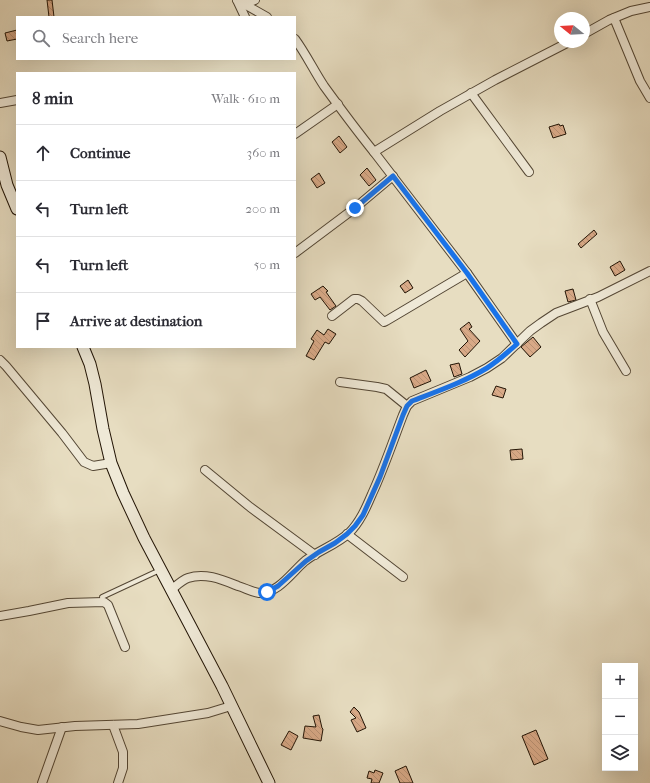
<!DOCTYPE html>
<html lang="en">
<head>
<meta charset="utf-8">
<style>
	:root { --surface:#fff; --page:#f2f2f3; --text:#2b2b33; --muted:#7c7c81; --line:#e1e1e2 }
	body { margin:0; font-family:"IM FELL French Canon",serif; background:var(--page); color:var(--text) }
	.controls { position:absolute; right:12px; bottom:12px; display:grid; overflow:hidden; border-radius:0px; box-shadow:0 4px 16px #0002 }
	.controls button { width:36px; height:36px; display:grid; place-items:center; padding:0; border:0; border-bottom:1px solid var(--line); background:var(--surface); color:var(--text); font:20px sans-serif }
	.compass { position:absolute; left:554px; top:12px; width:36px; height:36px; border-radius:50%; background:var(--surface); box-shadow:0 4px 16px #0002; rotate:288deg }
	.stop { position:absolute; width:12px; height:12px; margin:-9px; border:3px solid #1a73e8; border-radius:50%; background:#fff }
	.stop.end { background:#1a73e8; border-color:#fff; box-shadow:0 1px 4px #0008 }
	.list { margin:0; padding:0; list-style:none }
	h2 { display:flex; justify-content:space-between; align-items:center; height:52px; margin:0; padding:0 16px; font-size:17px }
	h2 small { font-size:13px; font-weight:400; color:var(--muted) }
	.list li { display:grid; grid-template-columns:26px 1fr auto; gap:12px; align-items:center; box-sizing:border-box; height:56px; padding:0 16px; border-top:1px solid var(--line) }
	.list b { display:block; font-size:15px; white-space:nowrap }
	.list em { font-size:13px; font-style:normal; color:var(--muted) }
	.icon { flex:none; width:22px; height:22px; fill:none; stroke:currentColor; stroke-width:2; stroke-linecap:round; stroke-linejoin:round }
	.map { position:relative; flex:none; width:650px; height:783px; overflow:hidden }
	.search { position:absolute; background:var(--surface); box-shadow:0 4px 16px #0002; left:16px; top:16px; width:280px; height:44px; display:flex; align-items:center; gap:10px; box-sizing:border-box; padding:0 14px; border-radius:0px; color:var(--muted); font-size:15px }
	.panel { position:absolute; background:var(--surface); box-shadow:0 4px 16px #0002; left:16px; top:72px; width:280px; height:276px; border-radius:0px }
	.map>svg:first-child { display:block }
</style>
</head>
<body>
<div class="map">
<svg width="650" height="783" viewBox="0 0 650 783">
	<defs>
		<pattern id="building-back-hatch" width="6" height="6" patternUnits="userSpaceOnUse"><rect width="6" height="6" fill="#d8a987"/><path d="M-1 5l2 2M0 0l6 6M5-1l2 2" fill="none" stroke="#b99173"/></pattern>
	</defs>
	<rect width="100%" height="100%" fill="#e7ddc1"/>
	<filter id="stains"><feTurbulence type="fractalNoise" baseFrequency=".005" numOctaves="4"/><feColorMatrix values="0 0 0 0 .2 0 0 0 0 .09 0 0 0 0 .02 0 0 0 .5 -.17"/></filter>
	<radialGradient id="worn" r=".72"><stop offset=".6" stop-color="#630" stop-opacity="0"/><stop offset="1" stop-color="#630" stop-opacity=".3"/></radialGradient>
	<g fill="url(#building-back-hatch)" stroke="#221405">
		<polygon points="47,0 52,0 54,17 49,17"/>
		<polygon points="17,30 17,39 7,41 5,33"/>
		<polygon points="559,124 560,126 563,125 566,134 553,138 549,127"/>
		<polygon points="339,136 347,147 340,153 332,142"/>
		<polygon points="367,168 376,180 369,186 360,175"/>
		<polygon points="319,173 325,183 317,188 311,179"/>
		<polygon points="594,230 597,234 581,248 578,244"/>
		<polygon points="620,261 625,270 615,276 610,267"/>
		<polygon points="408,280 413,288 405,293 400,286"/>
		<polygon points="323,286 328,291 326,292 336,306 330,310 320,297 315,300 311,294"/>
		<polygon points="573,289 576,300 568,302 565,291"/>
		<polygon points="469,322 472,327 469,329 480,341 465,357 459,350 468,341 460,329"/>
		<polygon points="328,329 336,334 329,344 325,342 314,360 306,356 314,341 311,339 317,330 324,335"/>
		<polygon points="533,337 541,347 530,357 521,347"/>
		<polygon points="459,363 462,374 454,377 450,365"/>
		<polygon points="426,370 431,381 414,388 410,378"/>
		<polygon points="496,386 506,389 503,398 492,395"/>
		<polygon points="522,449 523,459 511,460 510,450"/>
		<polygon points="354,707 359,712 366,728 357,732 351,720 356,718 350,712"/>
		<polygon points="319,715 322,728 323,729 321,741 303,738 305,726 316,727 313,716"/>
		<polygon points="536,730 548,759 534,765 522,736"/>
		<polygon points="289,731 298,736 291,750 281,745"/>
		<polygon points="406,766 413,783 400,783 395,771"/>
		<polygon points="375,770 383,773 379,783 371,783 372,779 367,778 369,771 374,773"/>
	</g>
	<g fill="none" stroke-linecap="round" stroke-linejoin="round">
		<defs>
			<polyline id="lane" points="103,602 102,597 160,570"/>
			<g id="street">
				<polyline points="237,0 267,17"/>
				<polyline points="237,0 245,17"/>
				<polyline points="244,4 255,0"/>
				<polyline points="614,18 640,81 650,98"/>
				<polyline points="584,34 609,20 631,11 650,7"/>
				<path d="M295,39C306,54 314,71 324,86C340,108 357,131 374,152L440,111L495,80L569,42"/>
				<polyline points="471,93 529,172"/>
				<polyline points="0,103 17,100"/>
				<polyline points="295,134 338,104"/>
				<polyline points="374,152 467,273 517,344"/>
				<polyline points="295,253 355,208 393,176"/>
				<polyline points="590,299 603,332 626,371"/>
				<polyline points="332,316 354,299 358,299 362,301 384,322 386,321 467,273"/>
				<polyline points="0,360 6,366 62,433 84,462 93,466 111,463"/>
				<polyline points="340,382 377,387 386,389 407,406"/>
				<polyline points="205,470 250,507 315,555"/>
				<polyline points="347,534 403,577"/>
				<path d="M171,590C176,586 182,580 188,578C205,572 223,580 238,586C245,588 252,592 259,593C278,594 292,572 305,561C319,550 336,545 349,533C360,522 366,508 372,494C384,468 393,441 403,415L407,406L412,401L470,377L487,368L502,358L530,331L541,323L556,313L598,297L650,271"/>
				<polyline points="0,616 29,611 68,603 104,602 108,605 125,647"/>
				<polyline points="0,721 21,727 38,730 75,726 138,724 208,713 231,706"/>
				<polyline points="113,725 123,752 123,768 118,783"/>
				<polyline points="42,783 62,727"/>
			</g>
			<g id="secondary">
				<polyline points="0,157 7,185 17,209"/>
				<polyline points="83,347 90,364 95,384 103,429 111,463 123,493 144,538 222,686 269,783"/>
			</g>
		</defs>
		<use href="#lane" stroke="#534634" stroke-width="6"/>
		<use href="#street" stroke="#534634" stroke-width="10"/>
		<use href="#secondary" stroke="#221405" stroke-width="13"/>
		<use href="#lane" stroke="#efe9d7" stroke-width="4"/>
		<use href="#street" stroke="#efe9d7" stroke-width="8"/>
		<use href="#secondary" stroke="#efe9d7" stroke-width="11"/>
	</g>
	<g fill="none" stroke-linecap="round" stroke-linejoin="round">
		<path stroke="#1a73e8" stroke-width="5" d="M267,592L278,586L306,561L319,552L335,543L347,534L355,526L363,515L380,477L403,415L407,406L412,401C438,391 464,382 487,368C498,361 507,353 517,344L467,273L393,176L355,208"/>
	</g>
	<rect width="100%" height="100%" filter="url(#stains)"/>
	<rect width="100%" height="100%" fill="url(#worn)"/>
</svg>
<div class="controls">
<button>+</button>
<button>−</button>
<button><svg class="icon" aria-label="layers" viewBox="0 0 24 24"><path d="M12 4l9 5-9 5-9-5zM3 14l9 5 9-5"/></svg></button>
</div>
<svg class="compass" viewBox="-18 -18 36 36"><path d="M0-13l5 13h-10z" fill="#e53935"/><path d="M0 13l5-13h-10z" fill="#7c7c81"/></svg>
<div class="stop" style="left:267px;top:592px"></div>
<div class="stop end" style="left:355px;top:208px"></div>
<div class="search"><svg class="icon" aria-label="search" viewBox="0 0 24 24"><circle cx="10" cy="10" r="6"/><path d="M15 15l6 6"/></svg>Search here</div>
<section class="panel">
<h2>8 min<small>Walk · 610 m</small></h2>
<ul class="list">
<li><svg class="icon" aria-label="ahead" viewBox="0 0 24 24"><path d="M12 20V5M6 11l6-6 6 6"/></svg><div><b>Continue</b></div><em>360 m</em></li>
<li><svg class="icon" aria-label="left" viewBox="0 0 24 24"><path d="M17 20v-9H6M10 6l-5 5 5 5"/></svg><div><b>Turn left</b></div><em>200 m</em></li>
<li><svg class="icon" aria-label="left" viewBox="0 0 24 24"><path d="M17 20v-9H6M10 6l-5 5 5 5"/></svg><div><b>Turn left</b></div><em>50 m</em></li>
<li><svg class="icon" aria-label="arrive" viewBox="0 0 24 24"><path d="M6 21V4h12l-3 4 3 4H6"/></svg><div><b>Arrive at destination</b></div></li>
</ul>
</section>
</div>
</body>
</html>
